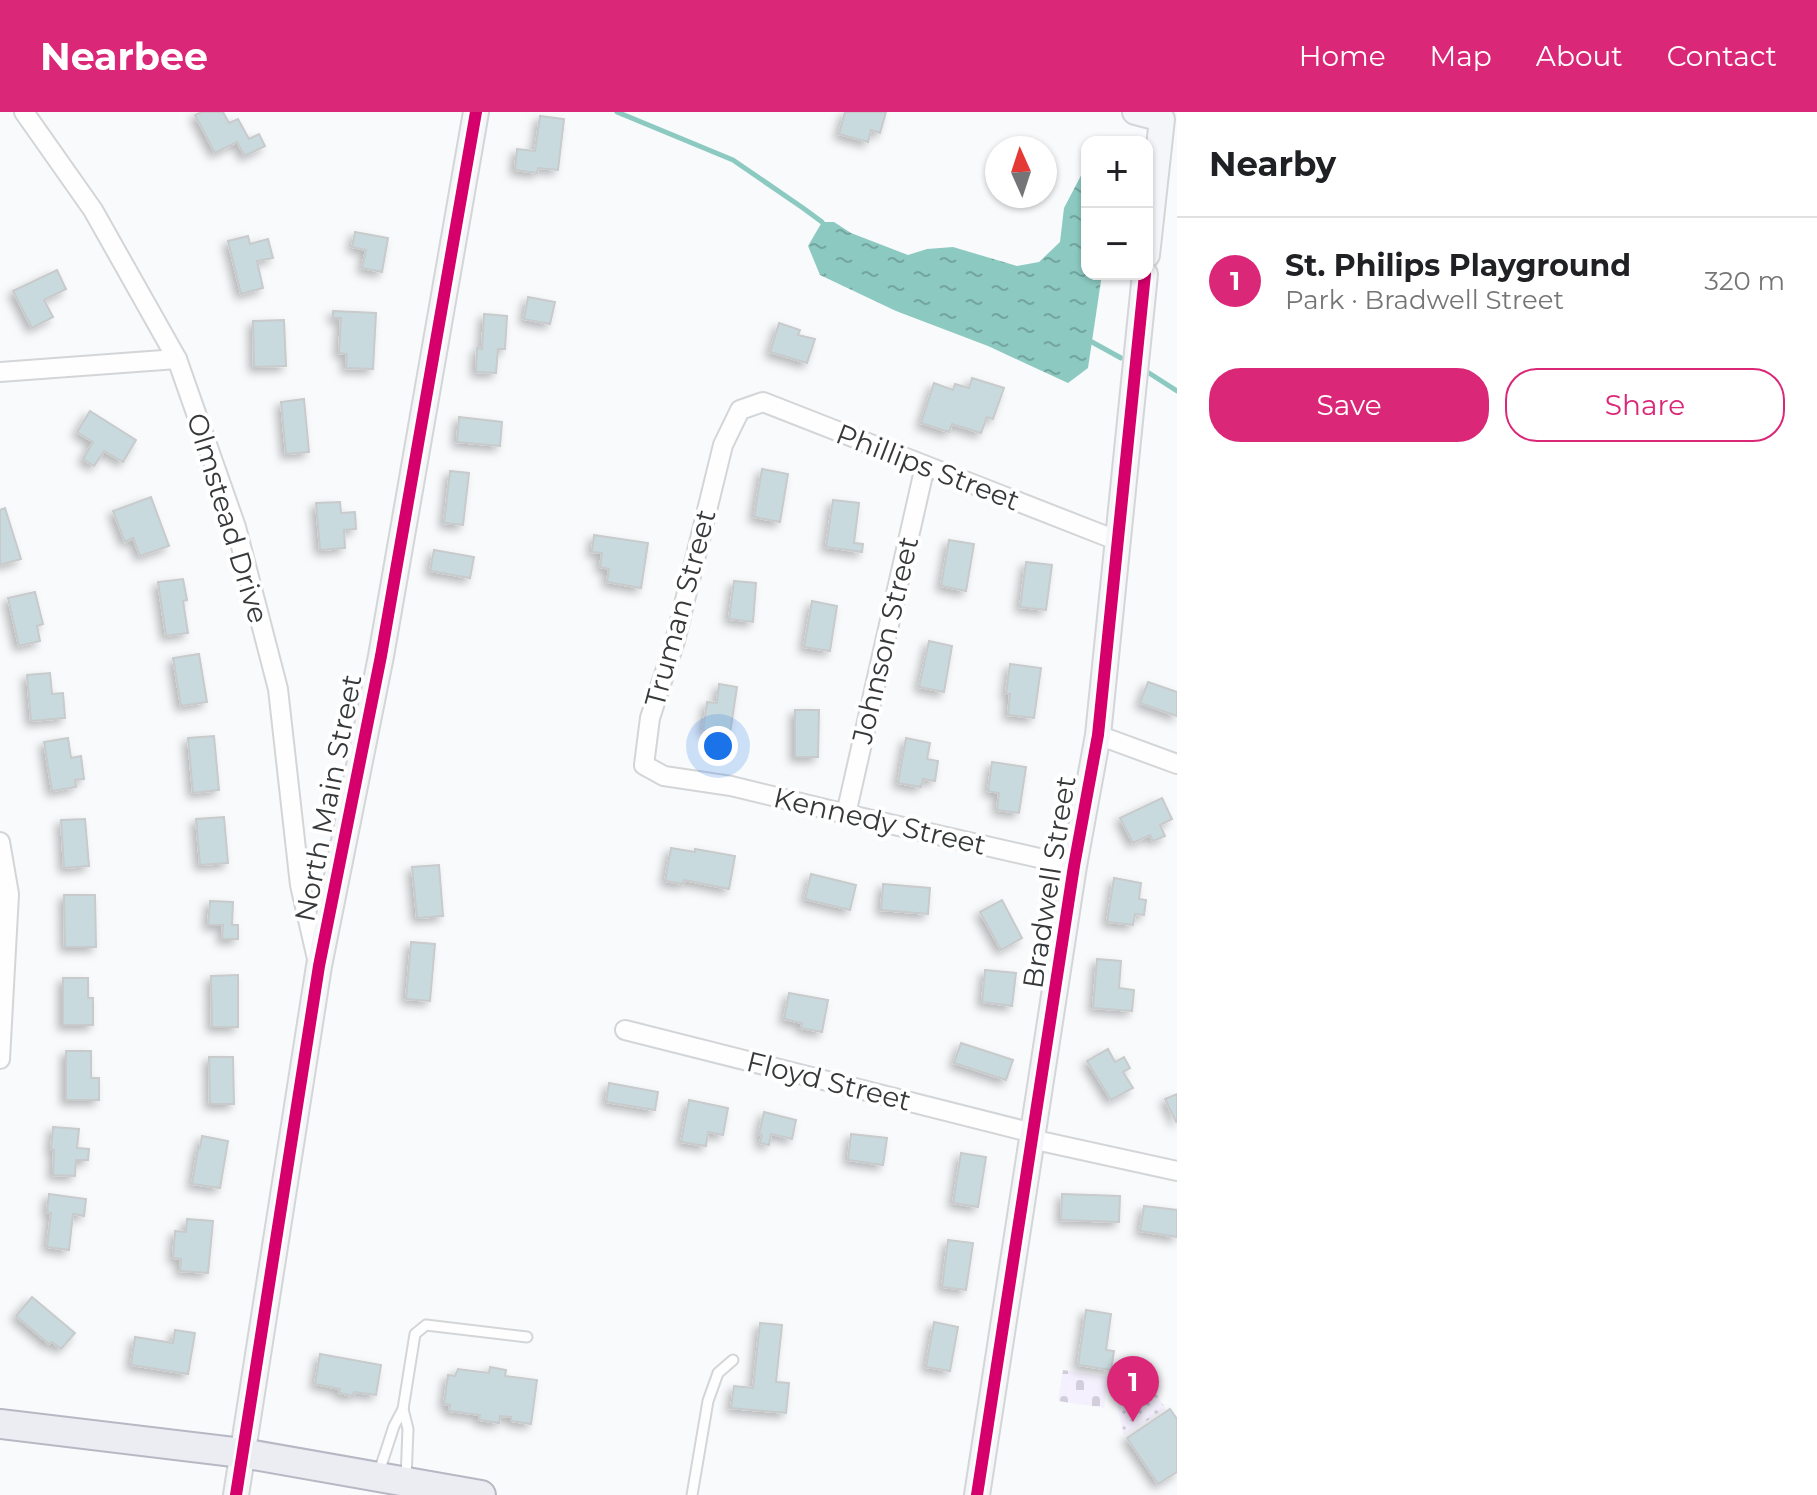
<!DOCTYPE html>
<html lang="en">
<head>
<meta charset="utf-8">
<style>
	:root { --surface:#fff; --page:#f2f2f2; --text:#202124; --muted:#757577; --line:#e0e0e0; --accent:#db2777 }
	body { margin:0; font-family:Montserrat,sans-serif; background:var(--page); color:var(--text) }
	.controls { position:absolute; right:24px; top:24px; display:grid; overflow:hidden; border-radius:16px; box-shadow:0 2px 6px #0004 }
	.controls button { width:72px; height:72px; display:grid; place-items:center; padding:0; border:0; border-bottom:2px solid var(--line); background:var(--surface); color:var(--text); font:40px sans-serif }
	.compass { position:absolute; left:985px; top:24px; width:72px; height:72px; border-radius:50%; background:var(--surface); box-shadow:0 2px 6px #0004; rotate:357deg }
	.you { position:absolute; left:718px; top:634px; width:28px; height:28px; margin:-20px; border:6px solid #fff; border-radius:50%; background:#1a73e8; box-shadow:0 0 0 12px #1a73e833 }
	.badge { display:grid; place-items:center; width:52px; height:52px; border-radius:50%; background:var(--accent); color:#fff; font-size:26px; font-weight:700 }
	.pin { position:absolute; translate:-50% -66px; filter:drop-shadow(0 2px 4px #0008) }
	.pin::after { content:''; position:absolute; top:42px; width:28px; height:24px; background:inherit; clip-path:polygon(0 0,100% 0,50% 100%) }
	.list { margin:0; padding:0; list-style:none }
	h2 { display:flex; justify-content:space-between; align-items:center; height:104px; margin:0; padding:0 32px; font-size:34px }
	h2 small { font-size:26px; font-weight:400; color:var(--muted) }
	.list li { display:grid; grid-template-columns:52px 1fr auto; gap:24px; align-items:center; box-sizing:border-box; height:128px; padding:0 32px; border-top:2px solid var(--line) }
	.list b { display:block; font-size:30px; white-space:nowrap }
	.list p { margin:0; font-size:26px; white-space:nowrap; color:var(--muted) }
	.list em { font-size:26px; font-style:normal; color:var(--muted) }
	.actions { display:flex; gap:16px; padding:24px 32px }
	.actions a { flex:1; padding:18px 0; border:2px solid var(--accent); border-radius:32px; text-align:center; font-size:28px; color:var(--accent) }
	.actions .main { background:var(--accent); color:#fff }
	.map { position:relative; flex:none; width:1177px; height:1383px; overflow:hidden }
	header { display:flex; align-items:center; gap:48px; box-sizing:border-box; height:112px; padding:0 40px; background:var(--accent); color:#fff }
	header strong { font-size:38px }
	nav { display:flex; gap:44px; margin-inline-start:auto; font-size:28px }
	main { display:flex }
	aside { flex:1; background:var(--surface) }
	.map>svg:first-child { display:block }
</style>
</head>
<body>
<header>
<strong>Nearbee</strong>
<nav><a>Home</a><a>Map</a><a>About</a><a>Contact</a></nav>
</header>
<main>
<div class="map">
<svg width="1177" height="1383" viewBox="0 0 1177 1383">
	<defs>
		<pattern id="cemetery-stones" width="16" height="16" patternUnits="userSpaceOnUse" patternTransform="scale(2)"><rect width="16" height="16" fill="#f4f0fd"/><path d="M2 7V4a2 2 0 0 1 4 0v3zM10 15v-3a2 2 0 0 1 4 0v3z" fill="#d2cfda"/></pattern>
		<pattern id="park-dots" width="8" height="8" patternUnits="userSpaceOnUse" patternTransform="scale(2)"><rect width="8" height="8" fill="#f4f0fd"/><path d="M2 2h.1M6 6h.1" fill="none" stroke="#d2cfda" stroke-width="1.8" stroke-linecap="round"/></pattern>
		<pattern id="water-ripples" width="26" height="14" patternUnits="userSpaceOnUse" patternTransform="scale(2)"><rect width="26" height="14" fill="#8ccac1"/><path d="M2 4q2-2 4 0t4 0M15 11q2-2 4 0t4 0" fill="none" stroke="#73a59e"/></pattern>
		<filter id="shadow"><feDropShadow dx="-4.5" dy="4.5" stdDeviation="4" flood-color="#0004"/></filter>
	</defs>
	<rect width="100%" height="100%" fill="#f8fafc"/>
	<polygon fill="url(#cemetery-stones)" points="1063,1258 1109,1265 1104,1296 1058,1289"/>
	<polygon fill="url(#park-dots)" points="1150,1272 1166,1297 1124,1323 1117,1294"/>
	<polygon fill="url(#water-ripples)" points="1087,52 1087,162 1102,162 1088,256 1068,271 988,234 896,199 820,163 808,134 822,110 834,110 851,121 908,143 927,137 953,135 1017,154 1039,150 1060,130 1064,96"/>
	<g fill="none" stroke-linecap="round" stroke-linejoin="round">
		<g stroke="#8ccac1" stroke-width="5">
			<polyline points="617,0 733,48 803,96 822,110"/>
			<polyline points="1092,230 1121,246"/>
			<polyline points="1149,261 1177,279"/>
		</g>
	</g>
	<g fill="#c8dade" stroke="#c8cacb" stroke-width="2" filter="url(#shadow)">
		<polygon points="202,0 223,0 229,11 238,7 249,27 259,22 265,34 245,44 237,30 215,41 195,3"/>
		<polygon points="845,0 886,0 880,21 871,18 868,30 839,22"/>
		<polygon points="540,4 564,7 558,58 538,56 537,61 515,58 517,37 535,39"/>
		<polygon points="355,120 388,126 382,160 362,156 366,138 352,135"/>
		<polygon points="248,124 250,132 268,127 273,146 257,149 263,176 241,182 228,129"/>
		<polygon points="57,158 66,177 44,188 53,205 32,216 13,179"/>
		<polygon points="528,185 555,190 550,212 524,207"/>
		<polygon points="333,199 376,201 373,257 346,256 347,242 339,241 341,206 333,206"/>
		<polygon points="484,202 507,204 505,237 498,237 496,261 476,260 477,236 482,237"/>
		<polygon points="284,208 286,254 254,255 253,209"/>
		<polygon points="779,211 800,218 798,223 815,227 807,251 770,240"/>
		<polygon points="972,266 1004,276 993,307 987,305 981,321 952,312 949,320 921,311 934,271 953,278 955,272 969,276"/>
		<polygon points="304,287 309,340 286,342 281,290"/>
		<polygon points="90,299 136,328 123,350 104,339 94,354 83,347 93,330 77,320"/>
		<polygon points="459,305 502,310 500,334 457,330"/>
		<polygon points="762,357 788,362 780,410 754,405"/>
		<polygon points="450,359 469,361 463,413 444,411"/>
		<polygon points="151,385 169,434 140,444 133,426 125,430 113,399"/>
		<polygon points="833,388 859,391 854,431 863,432 862,440 826,435"/>
		<polygon points="340,390 341,401 355,400 356,417 344,418 345,436 320,438 316,391"/>
		<polygon points="5,396 21,447 0,453 0,398"/>
		<polygon points="594,423 648,431 641,476 607,470 609,457 600,455 602,441 592,440"/>
		<polygon points="949,428 974,432 966,479 941,474"/>
		<polygon points="434,438 474,445 470,466 430,459"/>
		<polygon points="1026,450 1052,453 1046,498 1020,495"/>
		<polygon points="183,467 187,488 183,489 188,521 166,524 158,470"/>
		<polygon points="734,469 756,471 753,510 729,507"/>
		<polygon points="35,480 43,512 37,514 40,529 19,534 8,486"/>
		<polygon points="812,489 837,494 830,539 804,535"/>
		<polygon points="929,529 952,534 944,580 919,575"/>
		<polygon points="199,542 207,590 181,594 173,546"/>
		<polygon points="1010,552 1041,556 1034,606 1008,603 1010,582 1006,582"/>
		<polygon points="50,561 52,582 63,581 65,606 31,609 27,563"/>
		<polygon points="1148,570 1177,580 1177,604 1140,591"/>
		<polygon points="719,572 737,575 730,621 703,618 707,590 717,591"/>
		<polygon points="795,598 819,598 818,645 795,645"/>
		<polygon points="214,624 219,678 193,681 188,626"/>
		<polygon points="68,626 71,646 81,644 84,667 75,668 76,675 52,679 44,630"/>
		<polygon points="906,626 930,631 927,647 938,649 935,669 923,667 921,675 898,671"/>
		<polygon points="992,650 1026,655 1019,701 997,698 999,681 988,679"/>
		<polygon points="1162,686 1172,707 1160,713 1165,724 1153,729 1150,723 1133,731 1120,706"/>
		<polygon points="224,705 228,751 200,753 196,707"/>
		<polygon points="85,707 89,754 64,756 61,708"/>
		<polygon points="671,736 695,740 695,737 735,744 729,777 684,768 683,772 665,769"/>
		<polygon points="439,753 443,804 417,806 412,755"/>
		<polygon points="811,762 856,773 850,798 805,787"/>
		<polygon points="1114,766 1141,771 1139,787 1146,788 1144,803 1135,802 1133,813 1107,810"/>
		<polygon points="883,772 930,776 928,802 881,798"/>
		<polygon points="64,783 95,783 96,835 65,835"/>
		<polygon points="1002,788 1022,826 1001,838 980,800"/>
		<polygon points="210,789 233,790 232,813 238,813 238,827 222,827 223,813 208,813"/>
		<polygon points="411,830 435,832 430,889 406,887"/>
		<polygon points="1097,847 1121,849 1119,876 1134,878 1132,899 1093,896"/>
		<polygon points="985,858 1016,861 1012,894 982,890"/>
		<polygon points="238,863 238,915 212,915 211,864"/>
		<polygon points="63,866 88,866 88,886 93,886 93,913 63,913"/>
		<polygon points="789,881 828,888 822,920 801,916 802,911 784,907"/>
		<polygon points="961,931 1013,948 1006,968 954,951"/>
		<polygon points="1108,937 1115,950 1124,945 1130,956 1123,960 1133,976 1111,988 1087,949"/>
		<polygon points="66,939 91,939 91,966 99,966 99,988 66,988"/>
		<polygon points="209,945 233,945 234,992 210,992"/>
		<polygon points="609,971 658,980 655,998 606,990"/>
		<polygon points="1177,982 1177,1010 1176,1010 1165,987"/>
		<polygon points="689,988 728,996 723,1023 708,1020 706,1034 681,1030"/>
		<polygon points="764,1000 796,1008 792,1027 771,1022 769,1033 760,1031 762,1023 759,1022"/>
		<polygon points="53,1015 79,1017 77,1036 89,1037 88,1048 76,1048 75,1064 53,1063 54,1038 51,1038"/>
		<polygon points="851,1022 887,1026 883,1053 848,1048"/>
		<polygon points="202,1024 228,1029 220,1076 192,1072 198,1036 200,1036"/>
		<polygon points="961,1041 986,1045 978,1095 953,1091"/>
		<polygon points="49,1082 86,1087 84,1104 73,1102 69,1138 47,1135 51,1101 47,1100"/>
		<polygon points="1062,1082 1120,1084 1119,1110 1061,1108"/>
		<polygon points="1144,1094 1177,1098 1177,1125 1140,1119"/>
		<polygon points="187,1107 213,1109 208,1161 180,1159 181,1147 173,1146 175,1119 186,1120"/>
		<polygon points="948,1128 973,1131 966,1178 942,1175"/>
		<polygon points="32,1185 75,1221 61,1237 52,1230 49,1232 16,1204"/>
		<polygon points="1086,1198 1111,1202 1106,1238 1114,1239 1111,1258 1078,1253"/>
		<polygon points="934,1210 958,1215 950,1259 926,1255"/>
		<polygon points="760,1211 782,1213 776,1270 789,1271 786,1301 731,1296 734,1274 753,1276"/>
		<polygon points="175,1218 195,1221 188,1262 131,1253 135,1225 173,1231"/>
		<polygon points="320,1242 381,1253 376,1283 354,1280 353,1284 339,1281 340,1277 315,1272"/>
		<polygon points="490,1255 506,1258 505,1264 537,1268 531,1312 511,1309 511,1305 500,1304 499,1311 479,1308 480,1303 449,1299 450,1293 444,1292 448,1263 455,1264 458,1257 489,1261"/>
		<polygon points="1170,1297 1177,1307 1177,1360 1158,1372 1127,1326"/>
	</g>
	<g fill="none" stroke-linecap="round" stroke-linejoin="round">
		<defs>
			<g id="lane">
				<polyline points="403,1297 415,1222 426,1213 527,1225"/>
				<polyline points="378,1363 394,1314 403,1297 408,1317 406,1367"/>
				<polyline points="692,1383 708,1289 718,1261 733,1248"/>
			</g>
			<g id="street">
				<polyline points="24,0 93,98 177,247 236,415 278,577 300,773 318,851"/>
				<polyline points="0,260 177,247"/>
				<polyline points="1098,623 1177,652"/>
				<polyline points="846,702 925,354"/>
				<polyline points="0,730 9,782 0,947"/>
				<polyline points="1074,754 846,702 731,674 664,664 644,653 650,606 675,529 723,333 740,298 763,290 1116,428"/>
				<polyline points="625,918 1033,1021"/>
				<polyline points="1031,1027 1177,1059"/>
			</g>
			<g id="secondary">
				<polyline points="1135,0 1162,7 1147,143"/>
				<polyline points="236,1383 319,854 381,544 476,0"/>
				<polyline points="977,1383 1074,754 1098,623 1145,162"/>
			</g>
			<polyline id="primary" points="0,1312 242,1341 481,1383"/>
		</defs>
		<use href="#lane" stroke="#d3d5d7" stroke-width="13"/>
		<use href="#street" stroke="#d3d5d7" stroke-width="22"/>
		<use href="#secondary" stroke="#d3d5d7" stroke-width="28"/>
		<use href="#primary" stroke="#b6b9c3" stroke-width="32"/>
		<use href="#lane" stroke="#fefeff" stroke-width="9"/>
		<use href="#street" stroke="#fefeff" stroke-width="18"/>
		<use href="#secondary" stroke="#f5f6f9" stroke-width="24"/>
		<use href="#primary" stroke="#ecedf3" stroke-width="28"/>
		<defs>
			<g id="cycleway">
				<polyline points="236,1383 319,854 381,544 476,0"/>
				<polyline points="977,1383 1074,754 1098,623 1145,162"/>
			</g>
		</defs>
		<use href="#cycleway" stroke="#fff" stroke-width="17"/>
		<use href="#cycleway" stroke="#d6006c" stroke-width="12"/>
	</g>
	<g text-anchor="middle" stroke-width="8" stroke-linejoin="round" paint-order="stroke">
		<g font-size="28" fill="#36383a" stroke="#fff">
			<text transform="translate(928 355) rotate(21)" y="10">Phillips Street</text>
			<text transform="translate(228 406) rotate(73)" y="10">Olmstead Drive</text>
			<text transform="translate(680 496) rotate(-75)" y="10">Truman Street</text>
			<text transform="translate(885 528) rotate(-77)" y="10">Johnson Street</text>
			<text transform="translate(328 686) rotate(-79)" y="10">North Main Street</text>
			<text transform="translate(880 709) rotate(13)" y="10">Kennedy Street</text>
			<text transform="translate(1049 770) rotate(-81)" y="10">Bradwell Street</text>
			<text transform="translate(829 969) rotate(14)" y="10">Floyd Street</text>
		</g>
	</g>
</svg>
<div class="controls">
<button>+</button>
<button>−</button>
</div>
<svg class="compass" viewBox="-18 -18 36 36"><path d="M0-13l5 13h-10z" fill="#e53935"/><path d="M0 13l5-13h-10z" fill="#757577"/></svg>
<div class="you"></div>
<div class="pin badge" style="left:1133px;top:1310px">1</div>
</div>
<aside>
<h2>Nearby<small></small></h2>
<ul class="list">
<li><span class="badge">1</span><div><b>St. Philips Playground</b><p>Park · Bradwell Street</p></div><em>320 m</em></li>
</ul>
<div class="actions"><a class="main">Save</a><a>Share</a></div>
</aside>
</main>
</body>
</html>
